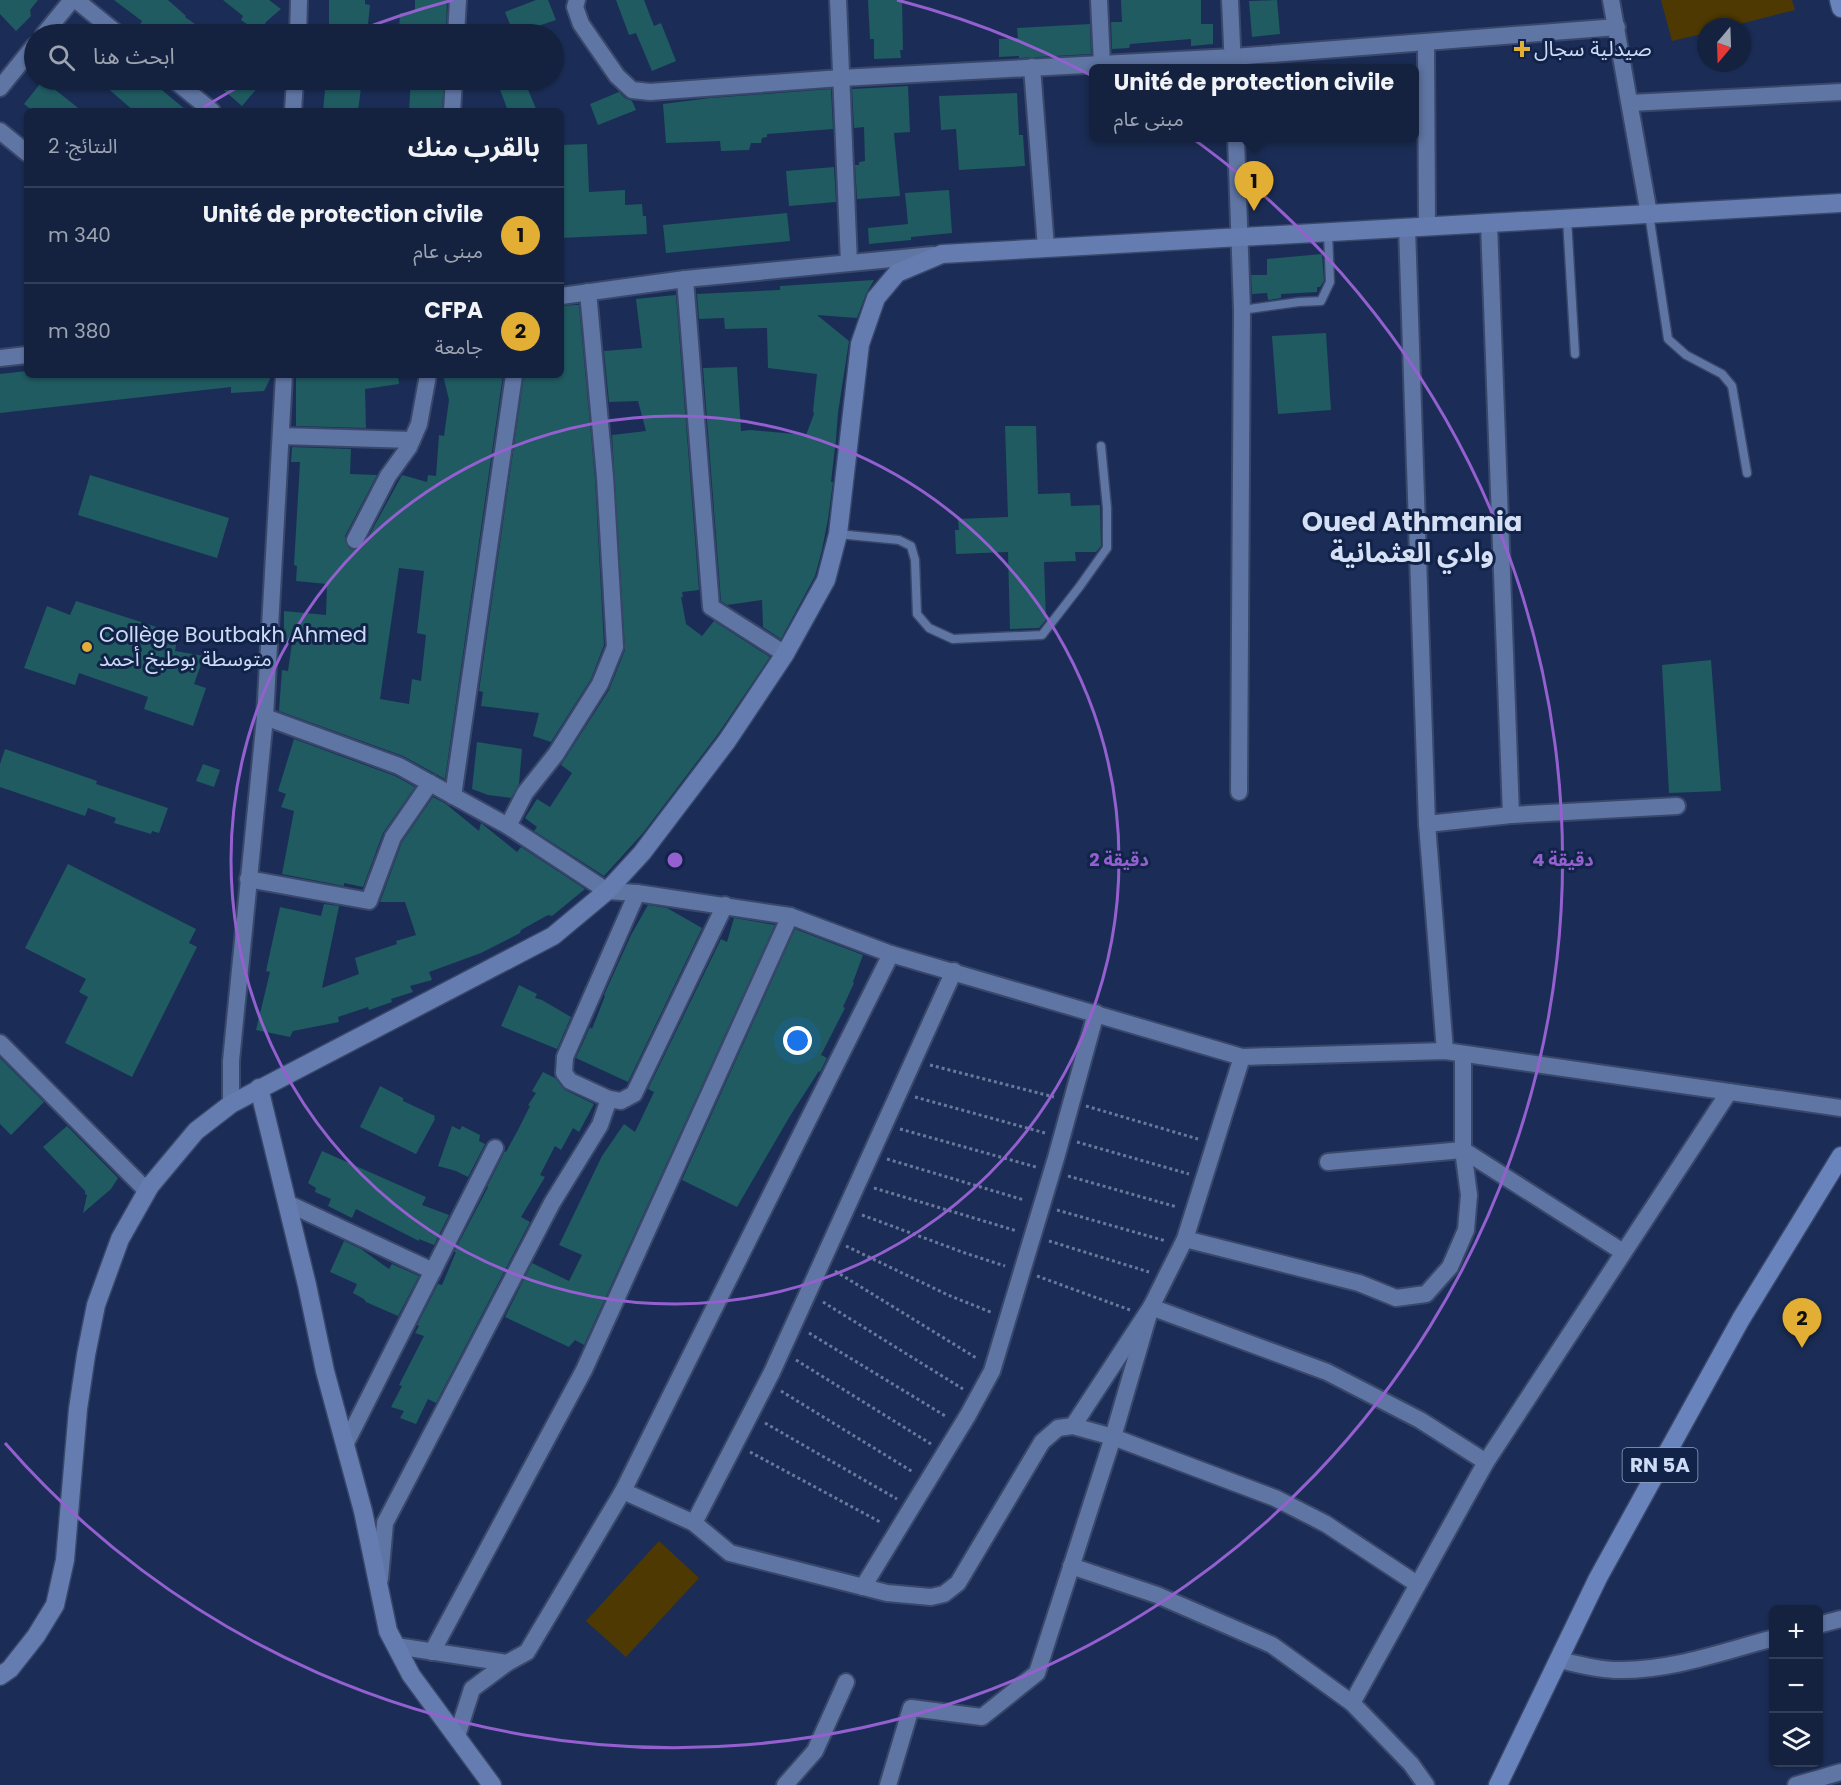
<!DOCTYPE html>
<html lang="ar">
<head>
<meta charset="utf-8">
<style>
	:root { --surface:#142240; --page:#1d2a47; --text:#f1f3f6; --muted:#9da4b1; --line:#333f59; --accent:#e2ae34 }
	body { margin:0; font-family:Poppins,"Noto Sans Arabic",sans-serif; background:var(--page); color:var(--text); direction:rtl }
	.controls { position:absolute; right:18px; bottom:18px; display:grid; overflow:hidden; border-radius:9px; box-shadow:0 2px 4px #0004 }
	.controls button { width:54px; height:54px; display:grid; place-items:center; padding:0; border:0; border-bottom:2px solid var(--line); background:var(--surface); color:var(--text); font:30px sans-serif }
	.compass { position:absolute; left:1697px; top:18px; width:54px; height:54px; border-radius:50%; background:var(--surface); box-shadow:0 2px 4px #0004; rotate:199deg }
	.you { position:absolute; left:798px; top:1041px; width:21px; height:21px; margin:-15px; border:4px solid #fff; border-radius:50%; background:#1a73e8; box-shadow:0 0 0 9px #1a73e833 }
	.badge { display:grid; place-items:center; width:39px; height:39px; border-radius:50%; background:var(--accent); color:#111; font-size:20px; font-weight:700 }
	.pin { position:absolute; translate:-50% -50px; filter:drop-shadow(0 2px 3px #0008) }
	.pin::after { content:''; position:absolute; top:32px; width:21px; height:18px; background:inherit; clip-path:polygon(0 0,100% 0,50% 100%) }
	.popup { position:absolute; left:1089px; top:64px; width:330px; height:78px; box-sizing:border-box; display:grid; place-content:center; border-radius:9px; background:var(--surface); filter:drop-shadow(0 2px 4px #0005); font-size:20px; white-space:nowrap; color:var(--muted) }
	.popup b { font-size:22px; color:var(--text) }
	.popup::after { content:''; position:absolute; left:50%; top:100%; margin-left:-12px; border:12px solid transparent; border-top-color:var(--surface) }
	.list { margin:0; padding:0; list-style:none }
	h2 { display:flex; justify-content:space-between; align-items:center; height:78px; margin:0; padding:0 24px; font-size:26px }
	h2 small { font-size:20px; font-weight:400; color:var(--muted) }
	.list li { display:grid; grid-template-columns:39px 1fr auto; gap:18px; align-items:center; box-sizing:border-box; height:96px; padding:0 24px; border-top:2px solid var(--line) }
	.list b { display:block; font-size:22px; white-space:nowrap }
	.list p { margin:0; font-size:20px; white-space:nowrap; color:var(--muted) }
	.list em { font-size:20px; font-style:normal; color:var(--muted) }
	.icon { flex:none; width:33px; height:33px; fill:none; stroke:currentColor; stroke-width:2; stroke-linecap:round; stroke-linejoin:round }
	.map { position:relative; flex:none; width:1841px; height:1785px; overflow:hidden; direction:ltr }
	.search { position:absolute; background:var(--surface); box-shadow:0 2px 4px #0004; left:24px; top:24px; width:540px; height:66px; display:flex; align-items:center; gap:15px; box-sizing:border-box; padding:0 21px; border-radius:33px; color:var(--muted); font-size:22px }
	.panel { position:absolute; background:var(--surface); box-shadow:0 2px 4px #0004; left:24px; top:108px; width:540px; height:270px; border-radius:9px; direction:rtl }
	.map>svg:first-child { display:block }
</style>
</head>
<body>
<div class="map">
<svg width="1841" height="1785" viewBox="0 0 1841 1785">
	<rect width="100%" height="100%" fill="#1b2d56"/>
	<g fill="#4e3902">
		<polygon points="1661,0 1792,0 1795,10 1728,27 1706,27 1706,33 1672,41"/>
		<polygon points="659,1541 699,1578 626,1657 586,1621"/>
	</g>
	<g fill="#1f5b61" fill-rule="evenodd">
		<polygon points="0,0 38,0 30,10 31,16 16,31 0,14"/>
		<polygon points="114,0 168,0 186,16 185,17 209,34 151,34 140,25 142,21"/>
		<polygon points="223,0 269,0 281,9 267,21 259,32 241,20 243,16"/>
		<polygon points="329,0 365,0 365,4 370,5 367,34 329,34"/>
		<polygon points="415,0 447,0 446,34 406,34 406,30 399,30 400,13 415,12"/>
		<polygon points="536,0 548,0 556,20 514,34 505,12"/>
		<polygon points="616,0 644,0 654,26 661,23 676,61 652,71 636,33 629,35"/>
		<polygon points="868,0 902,0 903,50 900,50 901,58 874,59 874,39 870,39"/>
		<polygon points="1121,0 1201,0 1201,24 1213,24 1213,44 1191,46 1191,39 1130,44 1129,48 1112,49 1111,22 1122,22"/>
		<polygon points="1277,0 1280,34 1252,37 1249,1"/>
		<polygon points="1090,24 1091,54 1019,58 1019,56 999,57 999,39 1018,38 1017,28"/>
		<polygon points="43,80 82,111 33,111 24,104"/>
		<polygon points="98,80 150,80 187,111 134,111"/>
		<polygon points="212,80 264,80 242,106"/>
		<polygon points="326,80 362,80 358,111 323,111"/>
		<polygon points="411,80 444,80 442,111 409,111"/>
		<polygon points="508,80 524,80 537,111 508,111 498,84"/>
		<polygon points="908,86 910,132 894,133 900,196 857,199 855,165 859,165 859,162 865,161 864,127 854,128 852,89"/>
		<polygon points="831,89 833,129 767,134 767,137 762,138 761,143 751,143 749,150 721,151 720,141 666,143 663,104 710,98"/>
		<polygon points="619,92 625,98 632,101 636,110 598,125 590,104"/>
		<polygon points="1017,93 1019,135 1023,135 1025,166 959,170 956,129 941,130 939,96"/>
		<polygon points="587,144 589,192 625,190 625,205 642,204 643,216 646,216 647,234 561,238 561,145"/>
		<polygon points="834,167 836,202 789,206 786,171"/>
		<polygon points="949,190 952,233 911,237 911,240 869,244 868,228 908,224 905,193"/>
		<polygon points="787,213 790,241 666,253 663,225"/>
		<polygon points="1322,254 1324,281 1320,287 1317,287 1317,292 1281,294 1281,298 1268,300 1267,293 1252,294 1251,275 1267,275 1267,259"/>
		<polygon points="874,280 866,294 857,318 817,315 849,341 838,413 836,439 831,482 833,482 828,519 822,550 815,576 781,639 763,627 762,600 727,605 721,601 703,368 737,367 741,431 751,430 806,435 814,414 813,411 817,374 768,368 767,328 725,329 724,318 699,319 697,294 780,290 780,286"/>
		<polygon points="676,295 699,590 682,592 683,597 681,597 686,624 702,636 714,621 770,657 718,734 643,833 604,876 534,831 537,827 525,818 537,799 550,807 572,773 561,765 609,690 625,650 612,435 646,431 638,401 609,402 604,351 642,348 636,299"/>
		<polygon points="576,305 579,305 595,478 604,645 591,679 551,742 533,736 539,713 481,706 483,692 479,691 524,375 561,375 561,306"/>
		<polygon points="1326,333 1331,410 1278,414 1272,336"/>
		<polygon points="27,371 27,375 272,375 264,391 231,393 231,387 0,413 0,374"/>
		<polygon points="296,375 398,375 399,384 365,389 366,428 296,426"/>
		<path d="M443,375H503L445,779L403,756L279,711L282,670L288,671L292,643L284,642V611L326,615L327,584L296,581L297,566L294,565L300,462H291L292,447L351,449L350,474L377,475L345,536V541L350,549L355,550L360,549L364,545L402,475L427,482L428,475L436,476L439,435L444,436L449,400ZM399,568L424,571L417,633L426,635L421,681L412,679L409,704L380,699Z"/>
		<polygon points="1005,426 1036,426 1038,494 1070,493 1071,506 1100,505 1101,546 1096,552 1075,552 1076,561 1044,562 1046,620 1039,628 1010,629 1008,552 956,554 955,530 959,530 958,519 1008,517"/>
		<polygon points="90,475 229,518 217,558 78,515"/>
		<polygon points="76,601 178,634 175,651 204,656 194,684 206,688 193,726 144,709 148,697 79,673 75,685 24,668 47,606 70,615"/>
		<polygon points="1711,660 1721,791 1669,793 1662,665"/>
		<polygon points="294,739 395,776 415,787 383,833 363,887 344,883 344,886 282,874 294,811 281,807 286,794 278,791"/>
		<polygon points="477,742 522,749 519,784 511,798 488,795 472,789"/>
		<polygon points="5,749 97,781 96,784 168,808 159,833 152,831 151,834 114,823 116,818 88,808 85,816 0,787 0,764"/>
		<polygon points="203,764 220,770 214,787 196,781"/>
		<polygon points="433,797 446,804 479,831 481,823 517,852 521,847 585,889 552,916 548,915 521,930 520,933 481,953 429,972 432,980 410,986 413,992 391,999 392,1002 369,1010 368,1007 338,1017 339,1022 293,1031 290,1037 256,1030 270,972 266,971 280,907 321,916 324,904 339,906 322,988 359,974 355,958 397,944 396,941 416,935 405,902 380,902 402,842"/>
		<polygon points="68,864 196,929 189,943 197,947 132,1077 65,1043 88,997 79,992 86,979 25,948"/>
		<polygon points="648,905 667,908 702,928 628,1082 576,1058 590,1027 592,1029 605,996 604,995 631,935"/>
		<polygon points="734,918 775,925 584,1345 575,1340 569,1347 505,1317 532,1263 569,1281 582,1255 559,1245 602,1156 624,1124 635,1132 654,1092 648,1089 721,939 727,942"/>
		<polygon points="795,929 863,955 853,982 854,983 843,1007 845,1008 821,1055 827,1058 820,1072 819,1071 790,1116 737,1207 682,1180"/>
		<polygon points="519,985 537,994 535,998 542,1000 571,1017 557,1049 501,1026"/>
		<polygon points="0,1058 44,1102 11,1135 0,1124"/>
		<polygon points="543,1072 555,1078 565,1090 594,1104 579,1132 573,1128 561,1150 555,1146 540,1175 545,1177 521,1217 530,1222 436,1403 428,1399 416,1424 400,1418 404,1411 391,1407 402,1386 399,1385 424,1336 415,1333 419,1326 417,1325 438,1284 442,1285 456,1252 454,1252 488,1187 487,1187 505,1151 506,1152 519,1128 530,1106 528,1105 536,1093 532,1091"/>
		<polygon points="380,1086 403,1098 403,1101 435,1116 434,1118 435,1119 416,1154 360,1127"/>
		<polygon points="67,1126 118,1178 111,1189 83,1213 87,1195 85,1194 85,1191 43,1147"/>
		<polygon points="452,1126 460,1130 462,1126 480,1135 479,1141 485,1144 468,1177 456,1171 438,1166"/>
		<polygon points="322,1151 426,1197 422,1205 449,1215 434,1245 419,1239 419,1241 356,1209 352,1218 328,1206 331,1199 315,1192 316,1188 308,1183"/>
		<polygon points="344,1241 361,1249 389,1269 392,1264 419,1276 398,1316 366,1302 364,1299 353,1293 357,1284 330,1272"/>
	</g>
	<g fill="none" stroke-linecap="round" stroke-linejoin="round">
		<defs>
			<g id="lane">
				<polyline points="1649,214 1668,339 1686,355 1722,374 1732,386 1747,473"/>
				<polyline points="1567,219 1575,354"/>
				<polyline points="1242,310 1299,302 1321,301 1330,282 1328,233"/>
				<polyline points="838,534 899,540 911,546 915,560 917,614 929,628 953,639 1042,635 1080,586 1107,548 1107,508 1101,446"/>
			</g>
			<g id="street">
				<polyline points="76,0 118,34"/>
				<polyline points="577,0 575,7 581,24 617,76 632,90 650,92 841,78 1233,57 1617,27"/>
				<polyline points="838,0 849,263"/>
				<polyline points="1099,0 1102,64"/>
				<polyline points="1230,0 1233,68"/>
				<polyline points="1611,0 1649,214"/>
				<polyline points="44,34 72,0"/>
				<polyline points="298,34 299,0"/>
				<polyline points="456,34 458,0"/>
				<polyline points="1426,42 1427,227"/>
				<polyline points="1032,67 1046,248"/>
				<polyline points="174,80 212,111"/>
				<polyline points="0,88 34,46"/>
				<polyline points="1630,103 1841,92"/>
				<polyline points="293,111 295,80"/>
				<polyline points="452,111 454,80"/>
				<polyline points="0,131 27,153"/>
				<polyline points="1236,138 1242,310 1239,792"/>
				<polyline points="1489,224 1511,815"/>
				<polyline points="1407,228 1427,824 1511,815 1677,806"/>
				<polyline points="685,279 711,607 785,654"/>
				<polyline points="561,296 685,279 933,255"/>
				<polyline points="0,358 27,355"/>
				<polyline points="281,436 412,440"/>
				<polyline points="355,540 388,476 409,447 419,424 428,375"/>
				<polyline points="265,717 399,766 508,826 607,891 637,893 790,916 891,954 1242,1057 1445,1051 1841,1108"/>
				<polyline points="453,796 514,375"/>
				<polyline points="1427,824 1445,1051"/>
				<polyline points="508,826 525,793 556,754 600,684 615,647 605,477 588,292"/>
				<polyline points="248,879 369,901 393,837 430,783"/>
				<polyline points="0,1043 147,1191"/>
				<polyline points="609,1099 570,1081 564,1073 565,1057 637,893"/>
				<polyline points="231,1104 231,1061 265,717 284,375"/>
				<polyline points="1328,1162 1463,1150 1623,1252"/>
				<polyline points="287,1203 433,1271"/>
				<polyline points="1185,1239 1359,1283 1396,1298 1426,1294 1450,1267 1466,1230 1469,1195 1463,1150 1463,1054"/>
				<polyline points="1073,1426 1151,1307 1327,1372 1420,1420 1486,1462"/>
				<polyline points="345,1445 495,1148"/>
				<polyline points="623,1491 694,1523 730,1553 887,1593 931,1597 944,1594 958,1583 1042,1442 1058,1428 1073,1426 1113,1437 1275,1498 1326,1524 1417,1584"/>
				<polyline points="694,1523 772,1372 954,971"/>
				<polyline points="1071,1566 1157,1595 1272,1645 1352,1703 1411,1764 1426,1785"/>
				<polyline points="380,1579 385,1523 552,1203 600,1125 609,1099 621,1101 634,1094 725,905"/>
				<polyline points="863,1587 968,1415 992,1371 1056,1158 1096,1013"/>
				<polyline points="1818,1625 1841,1619"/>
				<polyline points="396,1646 507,1663"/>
				<polyline points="432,1652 584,1370 790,916"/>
				<path d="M1559,1660C1578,1664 1598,1670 1618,1670C1671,1671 1724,1651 1774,1638"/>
				<polyline points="1352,1703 1486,1462 1729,1092"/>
				<polyline points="457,1736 472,1689 507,1663 527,1652 623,1491 891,954"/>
				<polyline points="785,1785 815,1751 846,1682"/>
				<polyline points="888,1785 911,1708 982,1717 1037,1673 1113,1437 1151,1307 1185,1239 1242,1057"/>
				<polyline points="1796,1785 1841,1772"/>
			</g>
			<g id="secondary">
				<polyline points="259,1088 307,1285 325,1371 363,1511 388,1631 411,1675 492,1785"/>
				<polyline points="0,1676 10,1669 36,1636 55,1605 65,1560 78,1409 86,1355 96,1305 120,1239 150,1186 196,1131 231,1104 553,936 607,891 642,853 727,741 785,654 826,580 838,534 860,344 876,298 897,273 942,254 1841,203"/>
			</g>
			<g id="primary">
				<polyline points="1839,0 1841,8"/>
				<polyline points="1498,1785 1598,1578 1741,1319 1841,1156"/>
			</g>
		</defs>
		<use href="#lane" stroke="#39476a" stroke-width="11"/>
		<use href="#street" stroke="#39476a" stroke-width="20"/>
		<use href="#secondary" stroke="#39476a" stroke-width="21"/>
		<use href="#primary" stroke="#39476a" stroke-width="21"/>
		<g stroke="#69799b" stroke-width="3" stroke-dasharray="3 3" stroke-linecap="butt">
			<polyline points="930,1065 1054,1097"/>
			<polyline points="915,1097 1045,1133"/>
			<polyline points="1086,1106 1198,1139"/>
			<polyline points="900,1129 1036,1167"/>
			<polyline points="1077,1142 1189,1174"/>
			<polyline points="887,1159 1024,1200"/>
			<polyline points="1068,1176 1177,1207"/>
			<polyline points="874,1188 1017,1231"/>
			<polyline points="1057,1210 1166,1241"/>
			<polyline points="862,1215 965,1253 1005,1266"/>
			<polyline points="1049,1241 1149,1272"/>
			<polyline points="846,1246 948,1295 993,1313"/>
			<polyline points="835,1271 978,1359"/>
			<polyline points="1037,1276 1130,1310"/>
			<polyline points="823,1302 963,1389"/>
			<polyline points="809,1333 947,1417"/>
			<polyline points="796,1360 931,1444"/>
			<polyline points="781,1391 913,1472"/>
			<polyline points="765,1423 897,1499"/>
			<polyline points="750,1452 882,1523"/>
		</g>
		<use href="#lane" stroke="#5f75a3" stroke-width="8"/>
		<use href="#street" stroke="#5f75a3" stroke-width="16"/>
		<use href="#secondary" stroke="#647cb0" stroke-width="18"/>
		<use href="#primary" stroke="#6984bc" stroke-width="18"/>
	</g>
	<g fill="none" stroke="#9460cf" stroke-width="3">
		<circle cx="675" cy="860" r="444"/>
		<path d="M204 107A888 888 0 0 1 251 80M350 34A888 888 0 0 1 453 0M897 0A888 888 0 1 1 5 1443"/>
	</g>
	<g fill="#e2ae34" stroke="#12234a" stroke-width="2">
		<path d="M1519 40h6v6h6v6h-6v6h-6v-6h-6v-6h6z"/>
		<circle cx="87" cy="647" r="6"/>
	</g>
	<g text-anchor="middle" stroke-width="6" stroke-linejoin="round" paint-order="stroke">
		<rect fill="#12234a" stroke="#95a3c1" stroke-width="1.5" x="1622.5" y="1448" width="75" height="34" rx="4.5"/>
		<g font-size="20" font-weight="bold" fill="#cddaf4">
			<text x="1660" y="1472">RN 5A</text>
		</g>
		<g font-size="21" fill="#cddaf4" stroke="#12234a" text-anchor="start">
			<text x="1534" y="56">صيدلية سجال</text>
			<text x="99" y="642">Collège Boutbakh Ahmed<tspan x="99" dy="24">متوسطة بوطبخ أحمد</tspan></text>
		</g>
		<g font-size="27" font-weight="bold" fill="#d6e0f5" stroke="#12234a">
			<text x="1412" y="531">Oued Athmania<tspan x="1412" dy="31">وادي العثمانية</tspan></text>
		</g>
	</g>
	<circle cx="675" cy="860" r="9" fill="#9460cf" stroke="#12234a" stroke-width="3"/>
	<g font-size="18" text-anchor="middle" font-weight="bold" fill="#9460cf" stroke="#12234a" stroke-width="6" stroke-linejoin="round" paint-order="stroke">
		<text x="1119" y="866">2 دقيقة</text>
		<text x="1563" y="866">4 دقيقة</text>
	</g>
</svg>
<div class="controls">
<button>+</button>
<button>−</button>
<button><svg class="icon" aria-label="layers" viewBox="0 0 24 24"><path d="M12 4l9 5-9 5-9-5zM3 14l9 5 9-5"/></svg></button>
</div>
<svg class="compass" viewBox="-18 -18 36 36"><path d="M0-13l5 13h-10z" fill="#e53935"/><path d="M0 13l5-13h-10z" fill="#9da4b1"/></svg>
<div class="you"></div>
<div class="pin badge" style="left:1254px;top:211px">1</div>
<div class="popup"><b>Unité de protection civile</b>مبنى عام</div>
<div class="pin badge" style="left:1802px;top:1348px">2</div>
<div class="search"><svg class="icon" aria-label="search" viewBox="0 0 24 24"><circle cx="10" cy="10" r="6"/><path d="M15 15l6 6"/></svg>ابحث هنا</div>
<section class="panel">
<h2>بالقرب منك<small>النتائج: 2</small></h2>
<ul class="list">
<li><span class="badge">1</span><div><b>Unité de protection civile</b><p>مبنى عام</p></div><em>340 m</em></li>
<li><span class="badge">2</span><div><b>CFPA</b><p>جامعة</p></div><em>380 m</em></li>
</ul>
</section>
</div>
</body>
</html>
